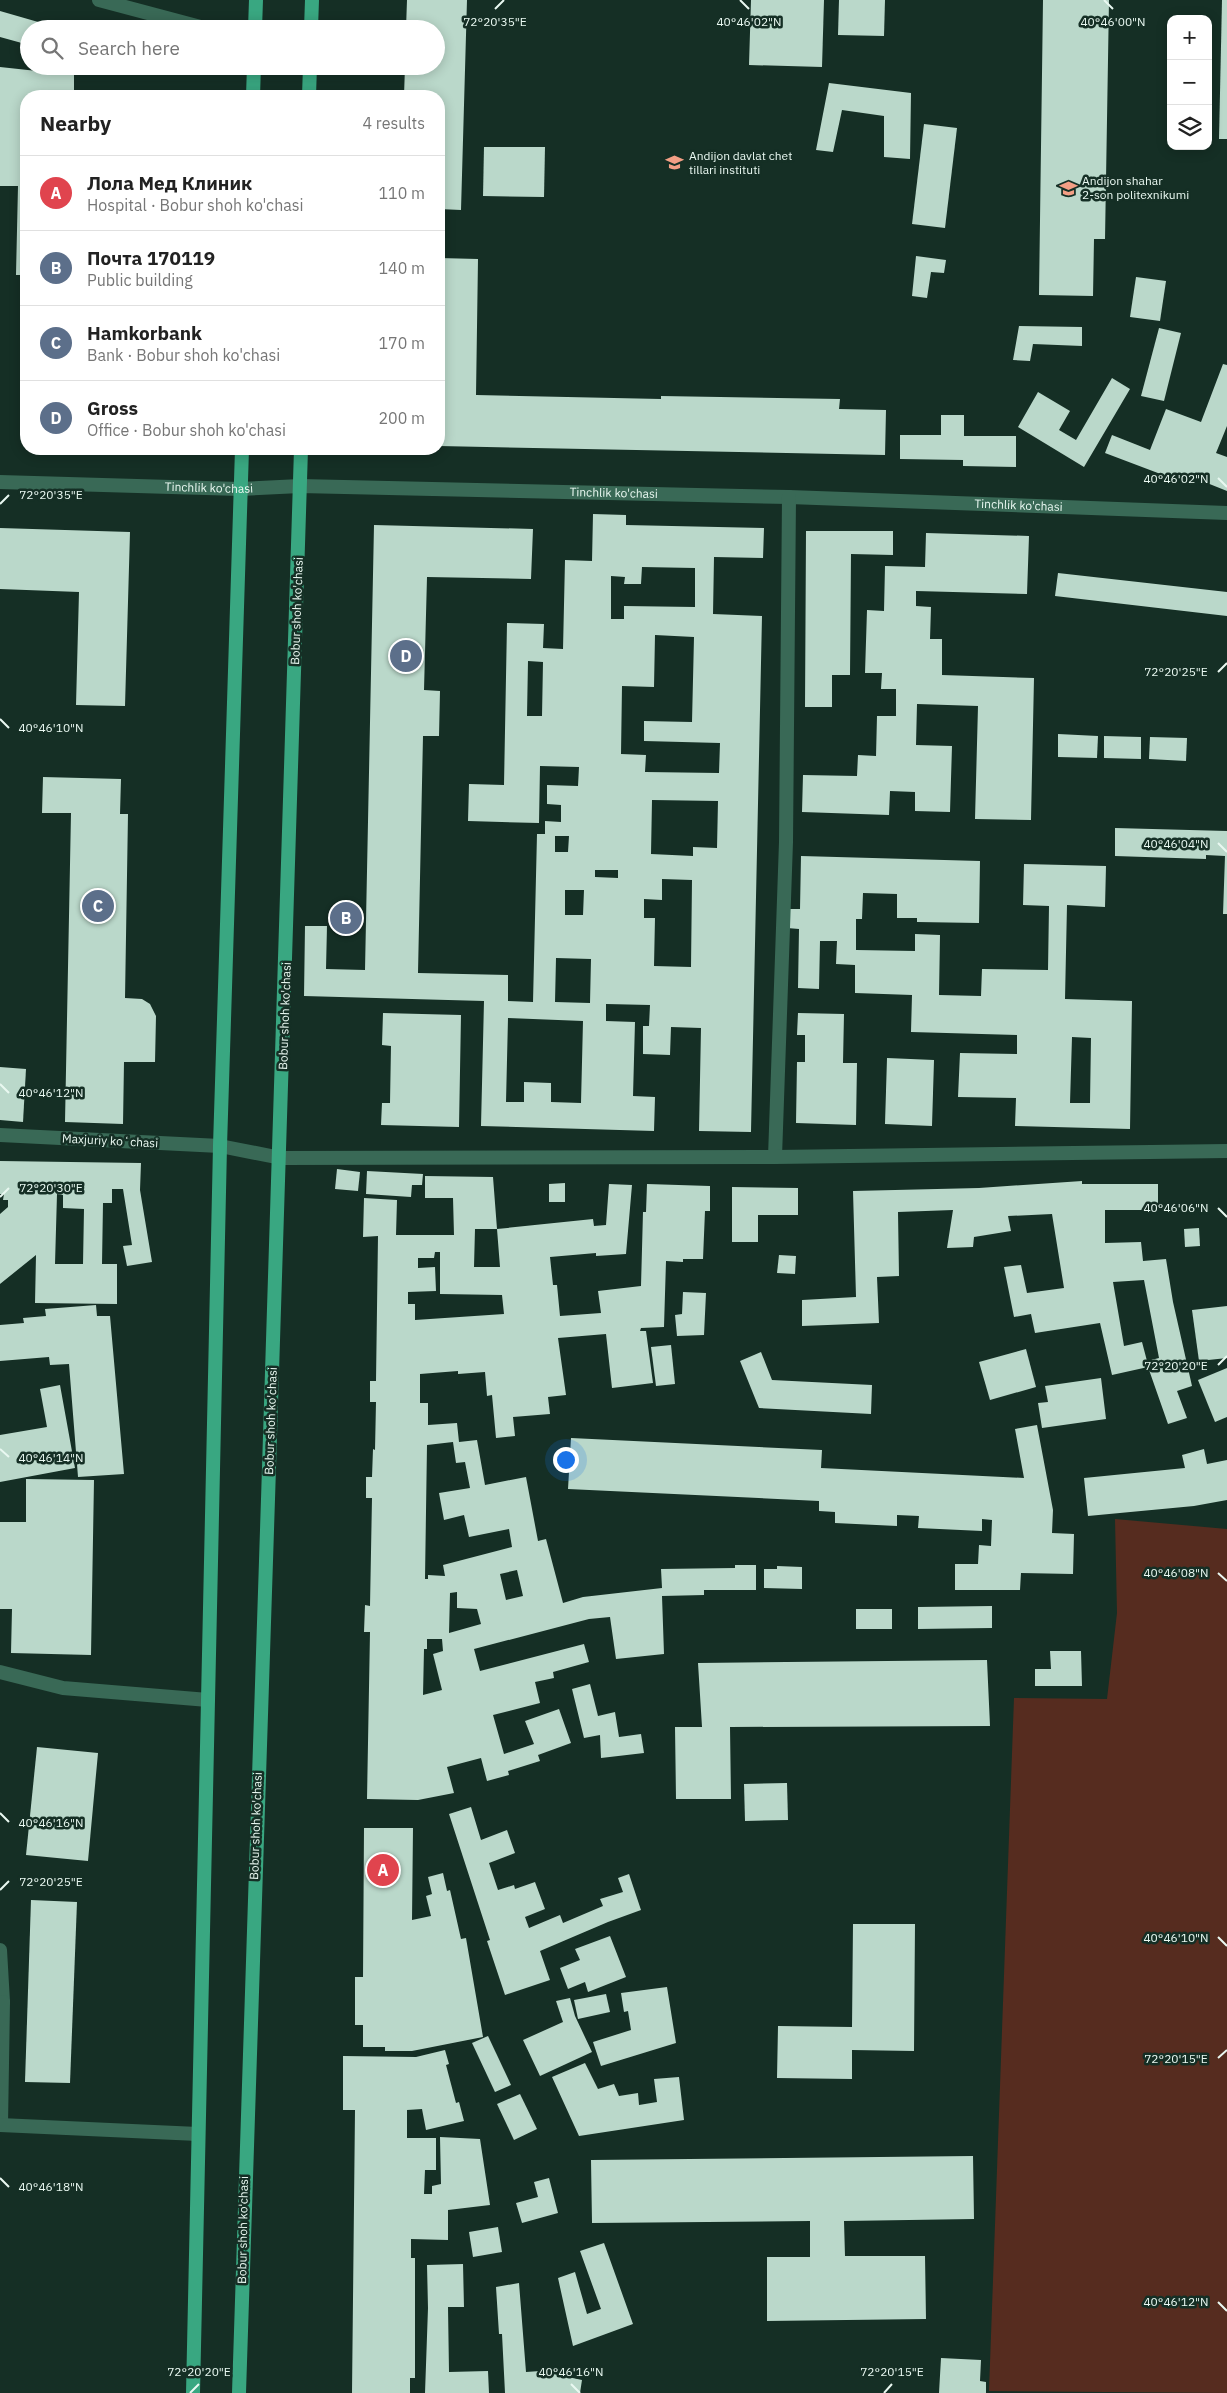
<!DOCTYPE html>
<html lang="en">
<head>
<meta charset="utf-8">
<style>
	:root { --surface:#fff; --page:#f2f2f2; --text:#222; --muted:#767676; --line:#e0e0e0; --accent:#805a4f }
	body { margin:0; font-family:"IBM Plex Sans",sans-serif; background:var(--page); color:var(--text) }
	.controls { position:absolute; right:15px; top:15px; display:grid; overflow:hidden; border-radius:10px; box-shadow:0 2px 12px #0003 }
	.controls button { width:45px; height:45px; display:grid; place-items:center; padding:0; border:0; border-bottom:1px solid var(--line); background:var(--surface); color:var(--text); font:25px sans-serif }
	.you { position:absolute; left:565px; top:1459px; width:18px; height:18px; margin:-12px; border:4px solid #fff; border-radius:50%; background:#1a73e8; box-shadow:0 0 0 8px #1a73e833 }
	.badge { display:grid; place-items:center; width:32px; height:32px; border-radius:50%; background:var(--accent); color:#fff; font-size:16px; font-weight:700 }
	.pin { position:absolute; translate:-50% -50%; border:2px solid #fff; box-shadow:0 1px 5px #0006 }
	.list { margin:0; padding:0; list-style:none }
	h2 { display:flex; justify-content:space-between; align-items:center; height:65px; margin:0; padding:0 20px; font-size:21px }
	h2 small { font-size:16px; font-weight:400; color:var(--muted) }
	.list li { display:grid; grid-template-columns:32px 1fr auto; gap:15px; align-items:center; box-sizing:border-box; height:75px; padding:0 20px; border-top:1px solid var(--line) }
	.list b { display:block; font-size:19px; white-space:nowrap }
	.list p { margin:0; font-size:16px; white-space:nowrap; color:var(--muted) }
	.list em { font-size:16px; font-style:normal; color:var(--muted) }
	.icon { flex:none; width:28px; height:28px; fill:none; stroke:currentColor; stroke-width:2; stroke-linecap:round; stroke-linejoin:round }
	.map { position:relative; flex:none; width:1227px; height:2393px; overflow:hidden }
	.search { position:absolute; background:var(--surface); box-shadow:0 2px 12px #0003; left:20px; top:20px; width:425px; height:55px; display:flex; align-items:center; gap:12px; box-sizing:border-box; padding:0 18px; border-radius:28px; color:var(--muted); font-size:19px }
	.panel { position:absolute; background:var(--surface); box-shadow:0 2px 12px #0003; left:20px; top:90px; width:425px; height:365px; border-radius:20px }
	.map>svg:first-child { display:block }
</style>
</head>
<body>
<div class="map">
<svg width="1227" height="2393" viewBox="0 0 1227 2393">
	<rect width="100%" height="100%" fill="#152f25"/>
	<polygon fill="#562c1f" points="1115,1519 1227,1529 1227,2393 989,2391 1014,1698 1107,1699 1117,1613"/>
	<g fill="#bad8ca" fill-rule="evenodd">
		<polygon points="407,0 467,0 461,210 439,209 439,96 404,96 405,66 436,66 436,29 406,29"/>
		<polygon points="751,0 824,0 822,67 749,65"/>
		<polygon points="839,0 885,0 884,36 838,35"/>
		<polygon points="1043,0 1109,0 1105,239 1094,239 1093,296 1039,295"/>
		<polygon points="1222,0 1227,0 1227,139 1219,139"/>
		<polygon points="0,11 59,28 59,29 29,29 29,45 0,37"/>
		<polygon points="0,67 74,75 74,96 26,96 26,102 23,102 24,146 26,146 26,275 16,275 18,186 0,186"/>
		<polygon points="829,83 911,93 910,159 884,157 884,116 842,110 833,152 816,150"/>
		<polygon points="924,124 957,128 945,228 912,224"/>
		<polygon points="484,147 545,147 544,197 483,196"/>
		<polygon points="916,256 946,260 944,273 931,272 927,298 912,296"/>
		<polygon points="439,258 478,259 476,395 661,399 661,396 840,399 839,409 886,410 885,455 439,446"/>
		<polygon points="1136,277 1166,281 1160,321 1130,317"/>
		<polygon points="24,302 26,302 26,416 22,416"/>
		<polygon points="1019,326 1082,327 1082,346 1033,344 1030,361 1013,360"/>
		<polygon points="1159,328 1181,333 1164,401 1141,396"/>
		<polygon points="1223,364 1227,365 1227,426 1216,453 1227,457 1227,491 1182,473 1179,481 1105,453 1112,435 1150,450 1166,409 1201,422"/>
		<polygon points="1112,378 1130,389 1084,467 1018,427 1038,392 1070,411 1059,430 1076,440"/>
		<polygon points="941,415 964,415 964,436 1016,436 1016,467 963,466 963,460 900,459 900,435 941,435"/>
		<path d="M593,514L626,515V525L764,528L763,558L714,557L713,614L762,616L751,1132L699,1131L701,1028L671,1027L670,1055L643,1054V1026H649L650,1005L606,1004V1021L635,1022L633,1096L655,1097L654,1131L481,1126L484,1001L304,996L305,926H327L326,969L365,970L374,525L533,529L531,579L427,577L424,690L440,691L439,736H423L418,973L508,975V1001L533,1002L537,834H545V821L561,822V805L547,804V785L578,786L579,767L540,766L539,823L468,821L469,784L504,785L507,623L544,624L543,648L563,649L565,560L592,561ZM642,567L695,568V607L624,606V619H611V576L625,577L624,584H641ZM655,635L694,637L692,722L644,721V741L720,743L719,773L645,772L646,755L621,754L622,686L654,687ZM528,661L543,662L542,716H527ZM652,800L718,801L717,848L693,847V856L651,854ZM555,836H569L568,852H555ZM595,870H618V878L595,877ZM662,879L692,880L691,967L654,966L655,918H644V899L662,900ZM565,890H584L583,915H565ZM556,958L591,959L590,1003L555,1002ZM508,1018L583,1021L581,1103L551,1102V1083L524,1082V1102H506Z"/>
		<polygon points="0,528 130,532 125,706 76,705 79,592 0,589"/>
		<polygon points="806,531 893,531 893,555 851,554 850,675 832,675 832,707 805,707"/>
		<polygon points="926,533 1029,536 1027,594 916,591 916,606 931,607 930,639 942,639 942,675 1034,678 1031,820 975,819 978,706 917,704 916,745 952,746 950,812 915,811 915,792 890,791 889,815 802,812 803,775 857,776 858,755 876,756 877,716 896,716 896,689 881,689 882,673 865,673 867,610 884,611 885,566 925,567"/>
		<polygon points="1058,573 1227,592 1227,616 1055,596"/>
		<polygon points="1058,734 1098,736 1097,758 1058,757"/>
		<polygon points="1104,736 1141,737 1141,759 1104,758"/>
		<polygon points="1150,737 1187,738 1186,761 1149,759"/>
		<polygon points="43,777 121,779 120,814 128,814 125,998 142,999 150,1004 156,1016 155,1062 124,1062 123,1124 65,1122 71,813 42,813"/>
		<polygon points="1115,828 1227,831 1227,914 1223,914 1225,856 1206,855 1206,859 1115,856"/>
		<path d="M801,856L980,861L979,923L917,922V918H897V894L863,893L862,919H856V950L915,951V934L940,935L939,995L981,996L982,969L1048,970L1049,906L1023,905L1024,864L1106,866L1105,907L1067,905L1065,999L1132,1001L1130,1129L1015,1126L1016,1098L958,1097L960,1053L1017,1054V1035L911,1032L912,995L855,993V965L836,964L837,941H820L819,989L798,988L799,929L787,928V909H800ZM1072,1037L1091,1038L1090,1103H1070Z"/>
		<polygon points="383,1013 461,1015 459,1127 381,1125 382,1103 390,1103 391,1046 382,1045"/>
		<polygon points="798,1013 844,1014 843,1063 857,1063 856,1125 796,1123 797,1062 805,1062 805,1035 797,1035"/>
		<polygon points="887,1058 934,1060 932,1126 885,1124"/>
		<polygon points="0,1067 26,1069 23,1122 0,1120"/>
		<path d="M0,1161L141,1163L140,1190L152,1262L127,1266L123,1246L132,1245L123,1189H112V1203H103L102,1264H117V1304L35,1303L36,1255L0,1284V1214L8,1207V1200H3L4,1194H0ZM57,1194L63,1195V1208L84,1209L83,1264H55Z"/>
		<polygon points="337,1169 360,1172 358,1191 335,1189"/>
		<polygon points="367,1171 423,1174 422,1185 412,1185 411,1197 366,1194"/>
		<path d="M425,1176L493,1177L497,1229L593,1219L594,1226L606,1225L609,1184L632,1185L626,1254L596,1256V1253L550,1257L553,1285H557L560,1316L601,1313L598,1291L641,1286L643,1212H646L647,1184L710,1186V1211H705L703,1259H683V1262L666,1261L664,1327L641,1328L640,1331H646L653,1383L612,1388L606,1334L558,1338L566,1395L548,1397L550,1414L513,1417L515,1436L496,1438L492,1395L487,1396L485,1372L458,1374V1371L420,1374V1403H428V1425L457,1423L459,1442L477,1440L485,1485L526,1477L538,1541L546,1539L563,1603L583,1597L662,1588L661,1569L735,1568V1565H756V1590H704V1595L662,1596L664,1654L616,1659L610,1617L589,1619L474,1649L480,1671L584,1644L589,1662L553,1672L554,1678L535,1682L540,1703L493,1715L504,1754L534,1744L525,1721L559,1709L571,1743L538,1755L540,1761L508,1771L509,1775L487,1781L481,1758L447,1767L454,1793L418,1800L367,1799L370,1632H364L365,1605L370,1606L372,1498H366V1477H372L373,1449L375,1450L376,1402H370V1381H376L378,1236L363,1237L364,1198L397,1200L396,1235H454L453,1198H425ZM475,1229H497L500,1267H474ZM435,1252H440V1294L502,1295L504,1314L415,1320V1304H408V1292L436,1291L435,1267L418,1268V1258H434ZM453,1442L456,1463L465,1462L470,1488L439,1493L444,1520L464,1515L469,1537L509,1529L512,1547L443,1565L445,1576L428,1575V1579H425L427,1445ZM517,1570L523,1596L506,1600L500,1574ZM457,1592V1608L477,1609L481,1624L449,1633L450,1593ZM427,1639H442L443,1651L433,1654L442,1690L423,1695L424,1649H427Z"/>
		<path d="M1082,1181V1184H1158V1210H1105V1243L1141,1242L1143,1261L1166,1259L1173,1302L1192,1386L1177,1391L1187,1418L1168,1424L1148,1367L1112,1375L1100,1323L1035,1333L1031,1314L1014,1317L1004,1267L1021,1265L1027,1293L1064,1288L1052,1214L1008,1216L1011,1231L974,1237L973,1247L947,1248L953,1210L898,1212L899,1276L877,1277L879,1323L802,1326V1300L856,1297L853,1191L979,1188ZM1144,1280L1159,1358L1147,1361L1142,1342L1124,1346L1113,1282Z"/>
		<polygon points="565,1183 565,1202 549,1202 549,1184"/>
		<polygon points="732,1187 798,1188 798,1215 758,1215 758,1242 732,1242"/>
		<polygon points="1199,1228 1200,1246 1185,1247 1184,1229"/>
		<polygon points="779,1255 796,1256 795,1274 777,1273"/>
		<polygon points="683,1292 706,1293 704,1335 677,1336 675,1315 682,1314"/>
		<polygon points="96,1305 97,1316 110,1316 124,1474 78,1477 69,1364 50,1365 49,1357 0,1361 0,1325 24,1323 23,1318 46,1316 45,1309"/>
		<polygon points="1227,1306 1227,1358 1199,1361 1192,1310"/>
		<polygon points="671,1345 675,1384 656,1386 651,1347"/>
		<polygon points="1026,1349 1036,1387 990,1400 979,1362"/>
		<polygon points="761,1352 772,1380 872,1385 871,1414 759,1408 740,1361"/>
		<polygon points="1227,1368 1227,1417 1215,1422 1198,1380"/>
		<polygon points="1101,1378 1106,1419 1042,1428 1038,1403 1048,1402 1045,1386"/>
		<polygon points="60,1385 75,1468 0,1482 0,1435 47,1427 40,1389"/>
		<polygon points="1037,1425 1053,1510 1052,1533 1074,1534 1073,1574 1021,1573 1020,1590 955,1590 955,1564 978,1564 979,1545 991,1546 992,1520 982,1519 982,1531 918,1528 919,1516 897,1515 897,1526 835,1523 835,1512 819,1511 819,1501 568,1489 571,1438 822,1450 821,1468 1024,1478 1015,1429"/>
		<polygon points="1204,1449 1207,1464 1227,1460 1227,1500 1194,1506 1088,1516 1084,1478 1185,1468 1182,1455"/>
		<polygon points="26,1479 94,1480 91,1655 11,1653 12,1609 0,1609 0,1522 26,1522"/>
		<polygon points="777,1566 802,1567 802,1589 764,1588 764,1569 777,1569"/>
		<polygon points="992,1606 992,1628 918,1629 918,1607"/>
		<rect x="856" y="1609" width="36" height="20"/>
		<polygon points="1050,1651 1081,1651 1082,1686 1035,1686 1035,1669 1051,1669"/>
		<polygon points="987,1660 990,1726 730,1727 731,1799 676,1799 675,1727 702,1727 698,1663"/>
		<polygon points="590,1684 598,1716 615,1712 619,1737 641,1734 644,1753 601,1758 600,1735 584,1738 572,1689"/>
		<polygon points="37,1747 98,1753 88,1861 26,1855"/>
		<polygon points="787,1783 788,1820 745,1821 744,1784"/>
		<polygon points="471,1807 481,1840 507,1830 515,1853 489,1863 498,1890 514,1885 515,1889 535,1882 545,1909 525,1917 529,1928 560,1915 563,1923 603,1906 600,1899 623,1892 618,1878 629,1874 641,1910 608,1922 540,1951 550,1980 505,1995 487,1941 490,1940 449,1814"/>
		<polygon points="364,1828 413,1828 412,1920 431,1916 426,1896 432,1894 428,1877 443,1873 447,1891 450,1890 461,1939 466,1938 483,2037 412,2051 385,2051 385,2047 363,2047 363,2025 355,2025 355,1977 363,1977"/>
		<polygon points="31,1900 77,1902 70,2083 25,2082"/>
		<polygon points="853,1924 915,1924 914,2051 852,2050 852,2079 777,2078 778,2026 852,2027"/>
		<polygon points="610,1936 626,1977 588,1992 585,1982 568,1989 560,1968 580,1960 575,1949"/>
		<polygon points="667,1987 676,2043 601,2066 593,2042 631,2030 628,2011 624,2012 621,1993"/>
		<polygon points="606,1994 610,2012 578,2019 574,2000"/>
		<polygon points="570,1998 575,2016 592,2052 540,2076 523,2040 563,2022 556,2001"/>
		<polygon points="488,2036 511,2085 495,2092 472,2043"/>
		<polygon points="445,2050 449,2064 446,2065 456,2103 459,2102 464,2121 426,2130 422,2109 407,2110 407,2138 436,2138 436,2170 425,2170 424,2194 432,2194 432,2186 441,2184 440,2137 480,2139 490,2205 448,2210 448,2240 411,2239 411,2258 415,2258 415,2378 410,2378 410,2393 352,2393 355,2110 343,2110 343,2056 416,2057"/>
		<polygon points="585,2063 598,2089 614,2084 619,2096 638,2093 639,2105 657,2102 654,2079 679,2077 684,2120 579,2136 552,2077"/>
		<polygon points="520,2094 537,2129 514,2140 497,2104"/>
		<polygon points="973,2156 974,2219 844,2221 845,2256 925,2256 926,2319 767,2321 767,2257 810,2257 810,2221 592,2223 591,2160"/>
		<polygon points="549,2178 558,2213 522,2223 516,2203 538,2197 534,2182"/>
		<polygon points="498,2227 502,2252 473,2257 469,2232"/>
		<polygon points="604,2243 633,2324 573,2346 558,2278 575,2272 587,2314 601,2309 580,2251"/>
		<polygon points="463,2264 464,2307 448,2307 449,2372 488,2371 489,2393 425,2393 428,2308 427,2265"/>
		<polygon points="519,2283 526,2372 540,2371 582,2380 580,2393 505,2393 502,2334 499,2334 496,2287"/>
		<polygon points="941,2358 981,2360 980,2381 986,2382 986,2393 939,2393"/>
	</g>
	<g fill="none" stroke-linecap="round" stroke-linejoin="round">
		<g stroke="#396956" stroke-width="14">
			<polyline points="99,0 208,29"/>
			<path id="s1" d="M0,482L240,489L300,486L789,497L1227,513"/>
			<polyline points="775,1157 786,842 789,497"/>
			<polyline points="0,1672 63,1688 208,1700"/>
			<polyline points="0,1950 3,2002"/>
			<polyline points="0,2003 3,2002 1,2125"/>
			<polyline points="0,2125 198,2134"/>
		</g>
		<polyline stroke="#396956" stroke-width="14" points="0,1135 220,1146 281,1158 775,1157 1227,1151"/>
		<g stroke="#39a781" stroke-width="14">
			<polyline points="255,29 256,0"/>
			<polyline points="311,29 312,0"/>
			<polyline points="253,96 254,66"/>
			<polyline points="309,96 310,66"/>
			<polyline points="193,2393 220,1146 242,449"/>
			<path d="M239,2393C256,1745 286,1097 301,449"/>
		</g>
	</g>
	<path fill="none" stroke="#e9f8f1" stroke-width="2" d="M740,0L749,9M1104,0L1113,9M495,9L504,0M1218,478L1227,487M0,504L9,495M1218,672L1227,663M0,719L9,728M1218,843L1227,852M0,1084L9,1093M0,1197L9,1188M1218,1208L1227,1217M1218,1365L1227,1356M0,1449L9,1457M1218,1573L1227,1581M0,1813L9,1822M0,1890L9,1881M1218,1937L1227,1946M1218,2058L1227,2050M0,2178L9,2187M1218,2302L1227,2311M571,2384L580,2393M190,2393L199,2384M884,2393L892,2384"/>
	<defs>
		<symbol id="school-bare" viewBox="-9 -9 18 18"><path d="M0-5L7-2L0 1L-7-2ZM-4 1L0 2.5L4 1V4Q0 6-4 4Z" fill="#f39f85" stroke="#152f25" stroke-width="2.5" paint-order="stroke"/></symbol>
	</defs>
	<g fill-rule="evenodd">
		<use href="#school-bare" x="662" y="150" width="25" height="25"/>
		<use href="#school-bare" x="1056" y="176" width="25" height="25"/>
	</g>
	<g text-anchor="middle" stroke-width="5" stroke-linejoin="round" paint-order="stroke">
		<g font-size="12" fill="#e9f8f1" stroke="#152f25" text-anchor="start">
			<text x="689" y="160">Andijon davlat chet<tspan x="689" dy="14">tillari instituti</tspan></text>
			<text x="1082" y="185">Andijon shahar<tspan x="1082" dy="14">2-son politexnikumi</tspan></text>
		</g>
		<g font-size="12" fill="#e9f8f1" stroke="#152f25">
			<text dy="4" stroke="none"><textPath href="#s1" startOffset="209">Tinchlik ko'chasi</textPath></text>
			<text dy="4" stroke="none"><textPath href="#s1" startOffset="614">Tinchlik ko'chasi</textPath></text>
			<text dy="4" stroke="none"><textPath href="#s1" startOffset="1019">Tinchlik ko'chasi</textPath></text>
			<text transform="translate(297 611) rotate(-88)" y="4">Bobur shoh ko'chasi</text>
			<text transform="translate(285 1016) rotate(-88)" y="4">Bobur shoh ko'chasi</text>
			<text transform="translate(110 1141) rotate(3)" y="4">Maxjuriy koʻchasi</text>
			<text transform="translate(271 1421) rotate(-88)" y="4">Bobur shoh ko'chasi</text>
			<text transform="translate(256 1826) rotate(-88)" y="4">Bobur shoh ko'chasi</text>
			<text transform="translate(243 2230) rotate(-89)" y="4">Bobur shoh ko'chasi</text>
		</g>
	</g>
	<g font-size="12" text-anchor="middle" fill="#e9f8f1" stroke="#152f25" stroke-width="5" stroke-linejoin="round" paint-order="stroke">
		<text x="495" y="26">72°20'35"E</text>
		<text x="749" y="26">40°46'02"N</text>
		<text x="1113" y="26">40°46'00"N</text>
		<text x="1176" y="483">40°46'02"N</text>
		<text x="51" y="499">72°20'35"E</text>
		<text x="1176" y="676">72°20'25"E</text>
		<text x="51" y="732">40°46'10"N</text>
		<text x="1176" y="848">40°46'04"N</text>
		<text x="51" y="1097">40°46'12"N</text>
		<text x="51" y="1192">72°20'30"E</text>
		<text x="1176" y="1212">40°46'06"N</text>
		<text x="1176" y="1370">72°20'20"E</text>
		<text x="51" y="1462">40°46'14"N</text>
		<text x="1176" y="1577">40°46'08"N</text>
		<text x="51" y="1827">40°46'16"N</text>
		<text x="51" y="1886">72°20'25"E</text>
		<text x="1176" y="1942">40°46'10"N</text>
		<text x="1176" y="2063">72°20'15"E</text>
		<text x="51" y="2191">40°46'18"N</text>
		<text x="1176" y="2306">40°46'12"N</text>
		<text x="199" y="2376">72°20'20"E</text>
		<text x="571" y="2376">40°46'16"N</text>
		<text x="892" y="2376">72°20'15"E</text>
	</g>
</svg>
<div class="controls">
<button>+</button>
<button>−</button>
<button><svg class="icon" aria-label="layers" viewBox="0 0 24 24"><path d="M12 4l9 5-9 5-9-5zM3 14l9 5 9-5"/></svg></button>
</div>
<div class="you"></div>
<div class="pin badge" style="left:383px;top:1870px;background:#e0444e">A</div>
<div class="pin badge" style="left:346px;top:918px;background:#5c6f8a">B</div>
<div class="pin badge" style="left:98px;top:906px;background:#5c6f8a">C</div>
<div class="pin badge" style="left:406px;top:656px;background:#5c6f8a">D</div>
<div class="search"><svg class="icon" aria-label="search" viewBox="0 0 24 24"><circle cx="10" cy="10" r="6"/><path d="M15 15l6 6"/></svg>Search here</div>
<section class="panel">
<h2>Nearby<small>4 results</small></h2>
<ul class="list">
<li><span class="badge" style="background:#e0444e">A</span><div><b>Лола Мед Клиник</b><p>Hospital · Bobur shoh ko'chasi</p></div><em>110 m</em></li>
<li><span class="badge" style="background:#5c6f8a">B</span><div><b>Почта 170119</b><p>Public building</p></div><em>140 m</em></li>
<li><span class="badge" style="background:#5c6f8a">C</span><div><b>Hamkorbank</b><p>Bank · Bobur shoh ko'chasi</p></div><em>170 m</em></li>
<li><span class="badge" style="background:#5c6f8a">D</span><div><b>Gross</b><p>Office · Bobur shoh ko'chasi</p></div><em>200 m</em></li>
</ul>
</section>
</div>
</body>
</html>
